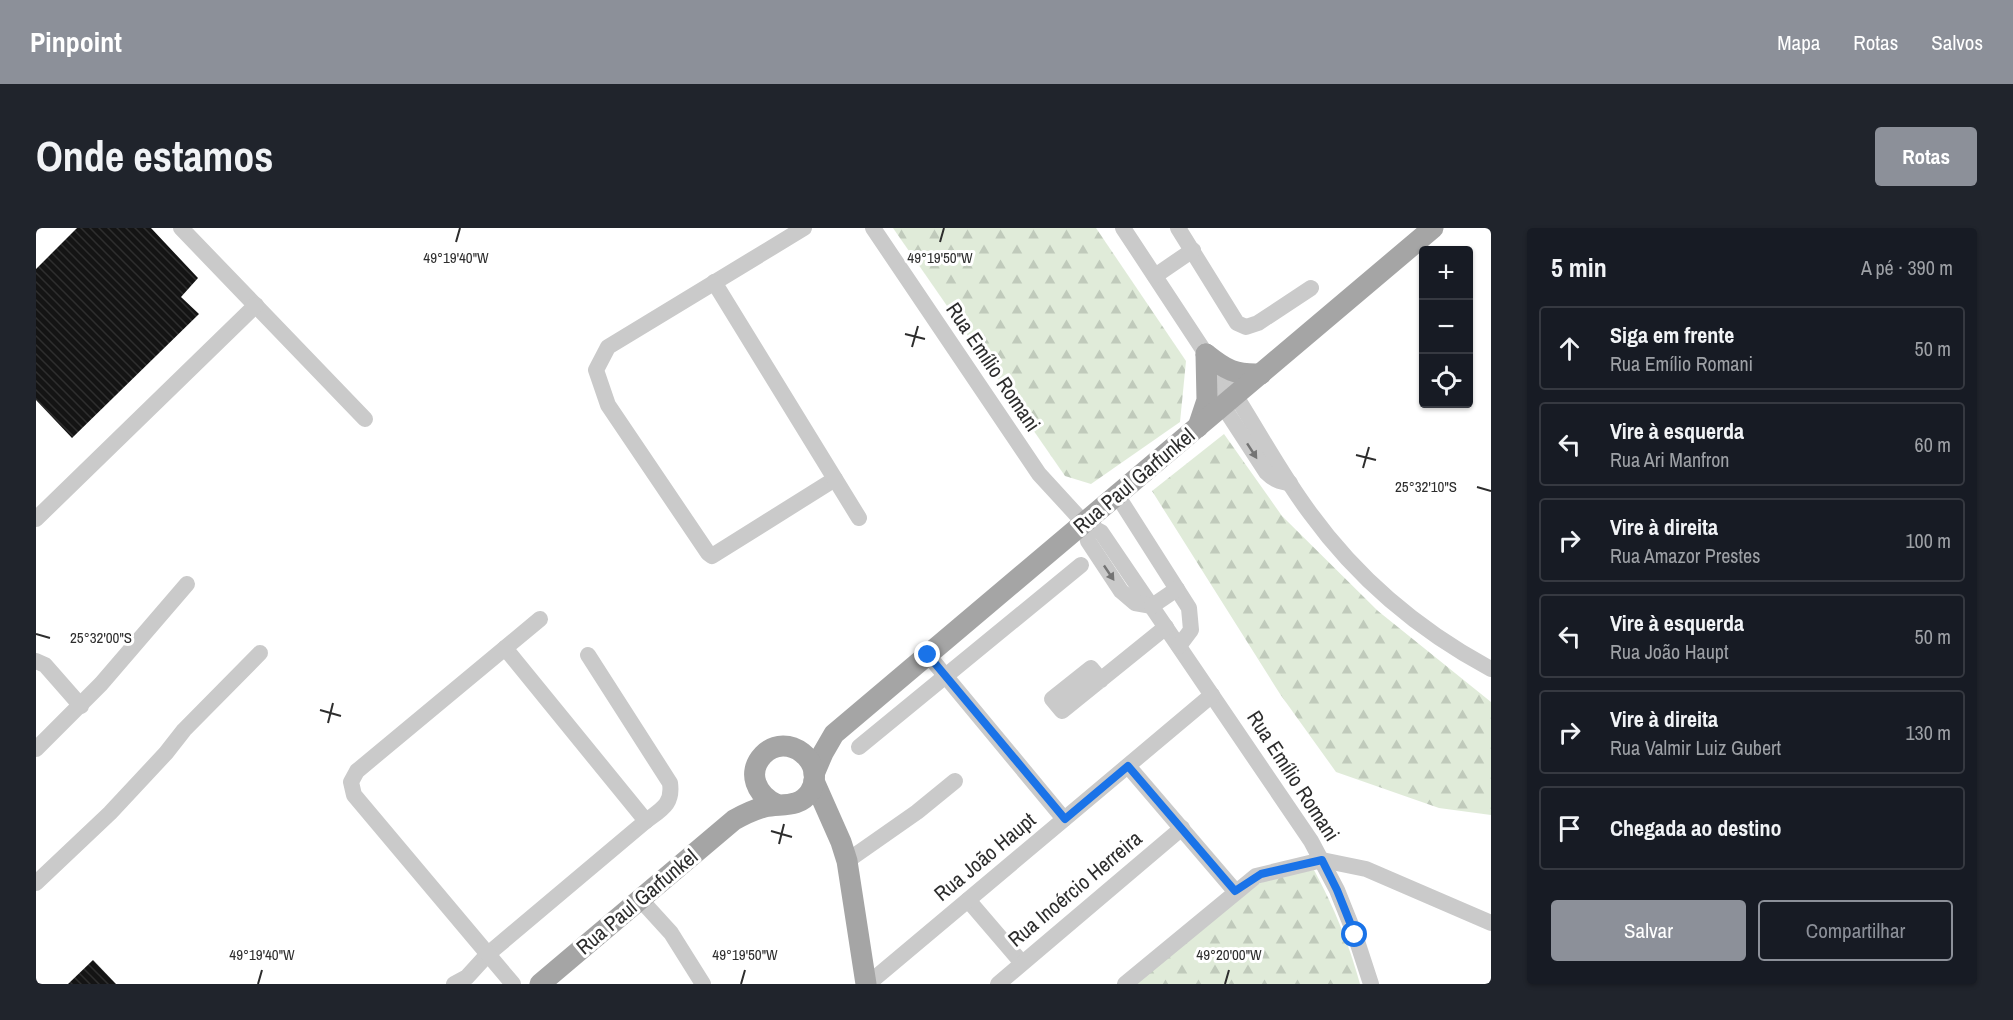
<!DOCTYPE html>
<html lang="pt">
<head>
<meta charset="utf-8">
<style>
	:root { --surface:#171b24; --page:#20242c; --text:#f1f3f6; --muted:#9ea1a6; --line:#363941; --accent:#8c9099 }
	body { margin:0; font-family:"Archivo Narrow",sans-serif; background:var(--page); color:var(--text) }
	.controls { position:absolute; right:18px; top:18px; display:grid; overflow:hidden; border-radius:6px; box-shadow:0 2px 4px #0004 }
	.controls button { width:54px; height:54px; display:grid; place-items:center; padding:0; border:0; border-bottom:2px solid var(--line); background:var(--surface); color:var(--text); font:30px sans-serif }
	.stop { position:absolute; width:18px; height:18px; margin:-14px; border:4px solid #1a73e8; border-radius:50%; background:#fff }
	.stop.end { background:#1a73e8; border-color:#fff; box-shadow:0 2px 6px #0008 }
	.list { margin:0; padding:0; list-style:none }
	h2 { display:flex; justify-content:space-between; align-items:center; height:78px; margin:0; padding:0 24px; font-size:26px }
	h2 small { font-size:20px; font-weight:400; color:var(--muted) }
	.list li { display:grid; grid-template-columns:39px 1fr auto; gap:18px; align-items:center; box-sizing:border-box; height:84px; margin:0 12px 12px; padding:0 12px; border:2px solid var(--line); border-radius:6px }
	.list b { display:block; font-size:22px; white-space:nowrap }
	.list p { margin:0; font-size:20px; white-space:nowrap; color:var(--muted) }
	.list em { font-size:20px; font-style:normal; color:var(--muted) }
	.actions { display:flex; gap:12px; padding:18px 24px }
	.actions a { flex:1; padding:14px 0; border:2px solid var(--accent); border-radius:6px; text-align:center; font-size:21px; color:var(--accent) }
	.actions .main { background:var(--accent); color:#fff }
	.icon { flex:none; width:33px; height:33px; fill:none; stroke:currentColor; stroke-width:2; stroke-linecap:round; stroke-linejoin:round }
	.map { position:relative; flex:none; width:1455px; height:756px; overflow:hidden; border-radius:6px }
	header { display:flex; align-items:center; gap:36px; box-sizing:border-box; height:84px; padding:0 30px; background:var(--accent); color:#fff }
	header strong { font-size:28px }
	nav { display:flex; gap:33px; margin-inline-start:auto; font-size:21px }
	.intro { display:flex; align-items:center; justify-content:space-between; box-sizing:border-box; height:144px; padding:0 36px }
	h1 { margin:0; font-size:42px }
	.button { padding:15px 27px; border-radius:6px; background:var(--accent); color:#fff; font-size:21px; font-weight:700 }
	main { display:flex; gap:36px; padding:0 36px }
	aside { flex:1; background:var(--surface); border-radius:6px; box-shadow:0 2px 4px #0004 }
	.map>svg:first-child { display:block }
</style>
</head>
<body>
<header>
<strong>Pinpoint</strong>
<nav><a>Mapa</a><a>Rotas</a><a>Salvos</a></nav>
</header>
<div class="intro"><h1>Onde estamos</h1><a class="button">Rotas</a></div>
<main>
<div class="map">
<svg width="1455" height="756" viewBox="0 0 1455 756">
	<defs>
		<pattern id="forest-firs" width="22" height="20" patternUnits="userSpaceOnUse" patternTransform="scale(1.5)"><rect width="22" height="20" fill="#e0ebd9"/><path d="M5 1l3.5 6h-7zM16 11l3.5 6h-7z" fill="#c0cabb"/></pattern>
		<pattern id="building-back-hatch" width="6" height="6" patternUnits="userSpaceOnUse" patternTransform="scale(1.5)"><rect width="6" height="6" fill="#141414"/><path d="M-1 5l2 2M0 0l6 6M5-1l2 2" fill="none" stroke="#2e2e2e"/></pattern>
	</defs>
	<rect width="100%" height="100%" fill="#fff"/>
	<g fill="url(#forest-firs)">
		<polygon points="857,0 1060,0 1150,133 1144,194 1055,256 1029,248"/>
		<polygon points="1188,206 1246,288 1342,383 1455,474 1455,587 1403,580 1300,544 1244,466 1116,263"/>
		<path d="M1278,642C1298,679 1313,716 1324,756H1098L1218,658L1242,647Z"/>
	</g>
	<g fill="url(#building-back-hatch)">
		<polygon points="41,0 115,0 162,50 145,69 163,86 36,210 0,172 0,41"/>
		<polygon points="57,732 80,756 32,756"/>
	</g>
	<g fill="none" stroke-linecap="round" stroke-linejoin="round">
		<g stroke="#cacaca" stroke-width="16">
			<polyline points="145,0 329,191"/>
			<polyline points="768,0 572,119 560,142 572,177 672,325 676,328 799,251"/>
			<polyline points="837,0 1003,246 1048,295 1065,304 1275,613 1301,662 1319,707 1335,756"/>
			<path d="M1087,0C1115,42 1142,84 1170,126C1180,141 1191,155 1201,170C1225,208 1247,249 1274,285C1322,351 1384,403 1455,441"/>
			<polyline points="1142,0 1201,95 1210,99 1222,95 1275,60"/>
			<polyline points="1119,48 1157,22"/>
			<polyline points="678,54 823,290"/>
			<path d="M1175,142L1187,178L1230,244C1237,251 1243,254 1254,255"/>
			<polyline points="1081,267 1153,380 1155,402 1143,418"/>
			<polyline points="0,291 220,77"/>
			<polyline points="1048,295 1052,313 1085,363 1099,375 1116,378"/>
			<polyline points="1116,378 1141,361"/>
			<path d="M552,427L634,555C637,576 626,581 610,593"/>
			<polyline points="892,427 1028,591"/>
			<polyline points="0,433 9,437 45,478"/>
			<polyline points="1065,452 1055,440 1016,471 1026,483 1130,399"/>
			<polyline points="823,519 1045,337"/>
			<polyline points="0,521 65,456 151,356"/>
			<polyline points="1092,538 1199,663"/>
			<polyline points="811,633 881,584 919,553"/>
			<polyline points="0,655 74,585 130,525 148,502 224,425"/>
			<polyline points="604,671 635,705 667,756"/>
			<polyline points="932,672 986,735"/>
			<polyline points="418,756 431,749 452,726 610,593 469,420"/>
			<polyline points="477,756 318,567 315,554 321,543 504,391"/>
			<polyline points="832,756 1176,467"/>
			<polyline points="962,756 1146,600"/>
			<polyline points="1089,756 1220,648 1286,632 1330,641 1455,695"/>
		</g>
		<g stroke="#a5a5a5" stroke-width="21">
			<path d="M1170,126C1190,142 1199,147 1225,146"/>
			<polyline points="1162,199 1171,172 1170,126"/>
			<polyline points="778,546 787,525 798,506 1397,0"/>
			<polyline points="778,553 805,614 811,633 830,756"/>
			<path d="M504,756L698,592C707,587 717,582 728,579C744,575 763,581 774,564C792,534 751,502 727,527C710,545 721,567 740,576"/>
		</g>
	</g>
	<defs><path id="oneway-solid" d="M-6-.8H1V-3.2L6.5 0L1 3.2V.8H-6Z" transform="scale(1.5)"/></defs>
	<g fill="#747474">
		<use href="#oneway-solid" transform="translate(1216 223) rotate(57)"/>
		<use href="#oneway-solid" transform="translate(1073 345) rotate(56)"/>
	</g>
	<g fill="none" stroke-linecap="round" stroke-linejoin="round">
		<polyline stroke="#1a73e8" stroke-width="8" points="892,427 1029,591 1092,538 1199,663 1225,646 1286,632 1301,662 1319,707"/>
	</g>
	<path fill="none" stroke="#2d2d2d" stroke-width="2" d="M420,14L424,0M904,14L908,0M869,106L889,111M876,119L882,98M1320,227L1340,232M1327,240L1333,219M1441,259L1455,263M0,406L14,410M284,482L305,488M292,495L297,475M735,603L756,609M743,616L748,596M222,756L226,742M705,756L709,742M1189,756L1193,742"/>
	<g text-anchor="middle" stroke-width="6" stroke-linejoin="round" paint-order="stroke">
		<g font-size="21" fill="#2d2d2d" stroke="#fff">
			<text transform="translate(957 139) rotate(56)" y="7">Rua Emílio Romani</text>
			<text transform="translate(1098 253) rotate(-40)" y="7">Rua Paul Garfunkel</text>
			<text transform="translate(1257 548) rotate(57)" y="7">Rua Emílio Romani</text>
			<text transform="translate(949 629) rotate(-40)" y="7">Rua João Haupt</text>
			<text transform="translate(1039 661) rotate(-40)" y="7">Rua Inoércio Herreira</text>
			<text transform="translate(601 674) rotate(-40)" y="7">Rua Paul Garfunkel</text>
		</g>
	</g>
	<g font-size="15" text-anchor="middle" fill="#2d2d2d" stroke="#fff" stroke-width="6" stroke-linejoin="round" paint-order="stroke">
		<text x="420" y="35">49°19'40"W</text>
		<text x="904" y="35">49°19'50"W</text>
		<text x="1390" y="264">25°32'10"S</text>
		<text x="65" y="415">25°32'00"S</text>
		<text x="226" y="732">49°19'40"W</text>
		<text x="709" y="732">49°19'50"W</text>
		<text x="1193" y="732">49°20'00"W</text>
	</g>
</svg>
<div class="controls">
<button>+</button>
<button>−</button>
<button><svg class="icon" aria-label="locate" viewBox="0 0 24 24"><circle cx="12" cy="12" r="6"/><path d="M12 2v4M12 18v4M2 12h4M18 12h4"/></svg></button>
</div>
<div class="stop" style="left:1319px;top:707px"></div>
<div class="stop end" style="left:892px;top:427px"></div>
</div>
<aside>
<h2>5 min<small>A pé · 390 m</small></h2>
<ul class="list">
<li><svg class="icon" aria-label="ahead" viewBox="0 0 24 24"><path d="M12 20V5M6 11l6-6 6 6"/></svg><div><b>Siga em frente</b><p>Rua Emílio Romani</p></div><em>50 m</em></li>
<li><svg class="icon" aria-label="left" viewBox="0 0 24 24"><path d="M17 20v-9H6M10 6l-5 5 5 5"/></svg><div><b>Vire à esquerda</b><p>Rua Ari Manfron</p></div><em>60 m</em></li>
<li><svg class="icon" aria-label="right" viewBox="0 0 24 24"><path d="M7 20v-9h11M14 6l5 5-5 5"/></svg><div><b>Vire à direita</b><p>Rua Amazor Prestes</p></div><em>100 m</em></li>
<li><svg class="icon" aria-label="left" viewBox="0 0 24 24"><path d="M17 20v-9H6M10 6l-5 5 5 5"/></svg><div><b>Vire à esquerda</b><p>Rua João Haupt</p></div><em>50 m</em></li>
<li><svg class="icon" aria-label="right" viewBox="0 0 24 24"><path d="M7 20v-9h11M14 6l5 5-5 5"/></svg><div><b>Vire à direita</b><p>Rua Valmir Luiz Gubert</p></div><em>130 m</em></li>
<li><svg class="icon" aria-label="arrive" viewBox="0 0 24 24"><path d="M6 21V4h12l-3 4 3 4H6"/></svg><div><b>Chegada ao destino</b></div></li>
</ul>
<div class="actions"><a class="main">Salvar</a><a>Compartilhar</a></div>
</aside>
</main>
</body>
</html>
